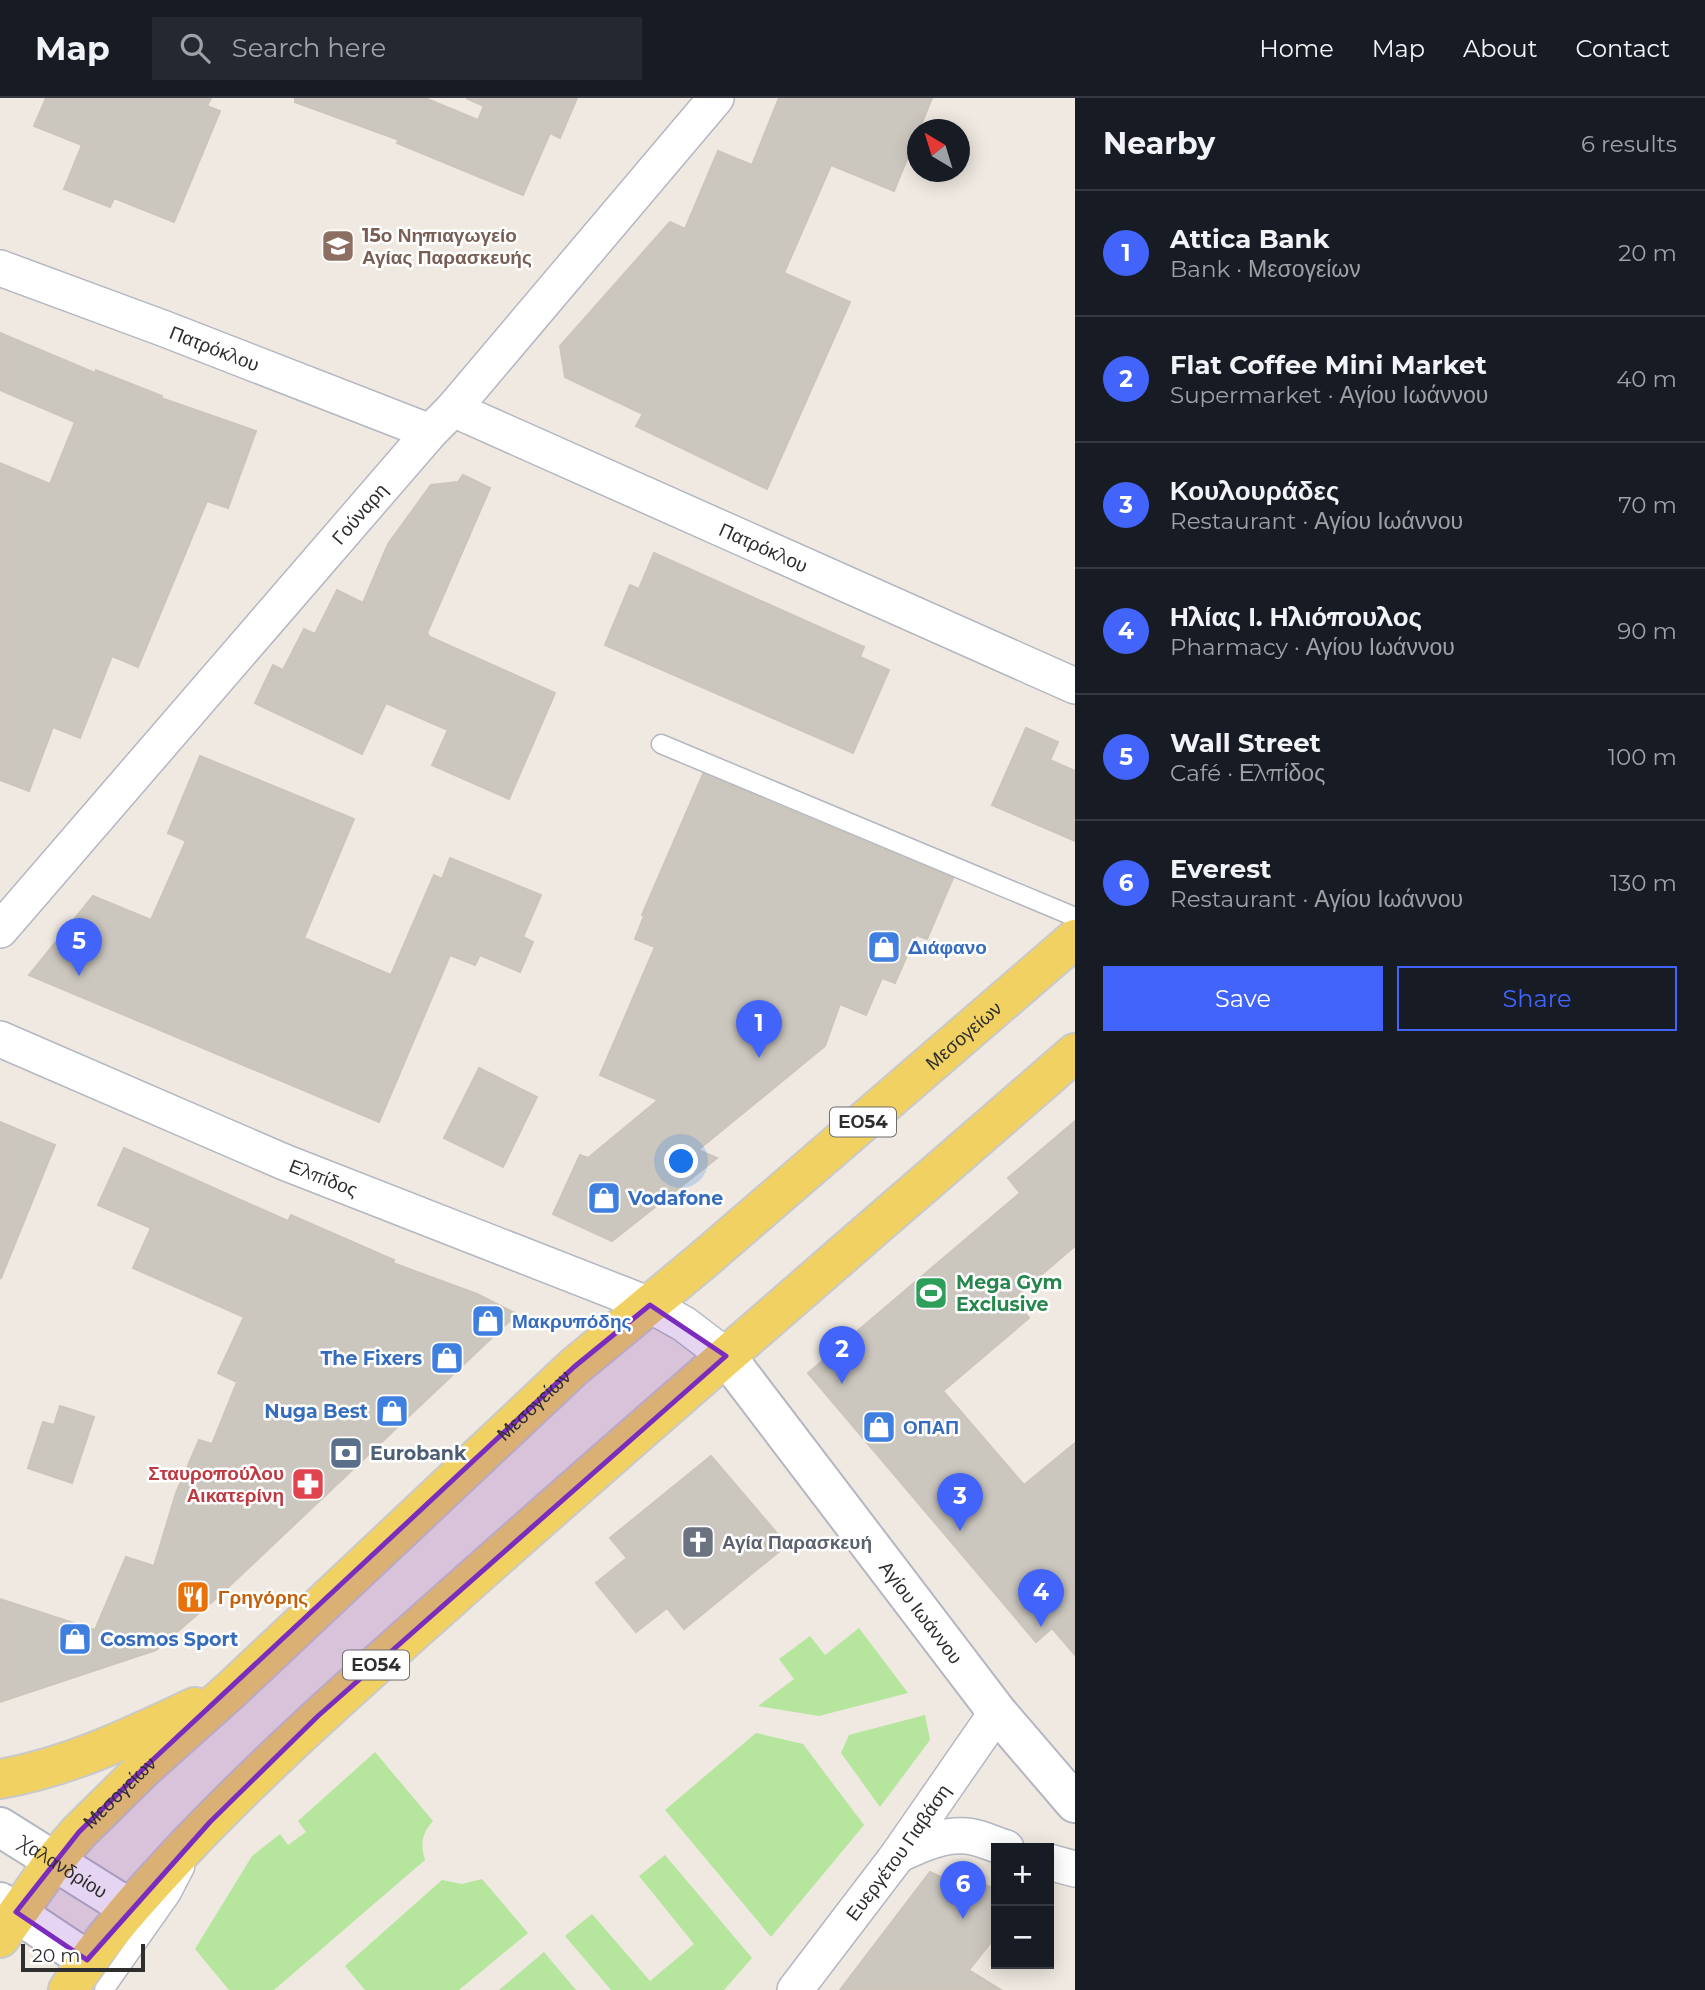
<!DOCTYPE html>
<html lang="en">
<head>
<meta charset="utf-8">
<style>
	:root { --surface:#171b24; --page:#242831; --text:#f1f3f6; --muted:#9ea1a6; --line:#363941; --accent:#4264fb }
	body { margin:0; font-family:Montserrat,sans-serif; background:var(--page); color:var(--text) }
	.controls { position:absolute; right:21px; bottom:21px; display:grid; overflow:hidden; border-radius:0px; box-shadow:0 4px 18px #0003 }
	.controls button { width:63px; height:63px; display:grid; place-items:center; padding:0; border:0; border-bottom:2px solid var(--line); background:var(--surface); color:var(--text); font:35px sans-serif }
	.compass { position:absolute; left:907px; top:21px; width:63px; height:63px; border-radius:50%; background:var(--surface); box-shadow:0 4px 18px #0003; rotate:322deg }
	.scale { position:absolute; left:21px; bottom:18px; width:124px; box-sizing:border-box; padding-left:7px; border:4px solid #2e2e2e; border-top:0; font-size:19px; line-height:24px; white-space:nowrap; color:#2e2e2e; -webkit-text-stroke:5px #fff; paint-order:stroke }
	.you { position:absolute; left:682px; top:1064px; width:24px; height:24px; margin:-18px; border:5px solid #fff; border-radius:50%; background:#1a73e8; box-shadow:0 0 0 10px #1a73e833 }
	.badge { display:grid; place-items:center; width:46px; height:46px; border-radius:50%; background:var(--accent); color:#fff; font-size:23px; font-weight:700 }
	.pin { position:absolute; translate:-50% -58px; filter:drop-shadow(0 2px 4px #0008) }
	.pin::after { content:''; position:absolute; top:37px; width:24px; height:21px; background:inherit; clip-path:polygon(0 0,100% 0,50% 100%) }
	.list { margin:0; padding:0; list-style:none }
	h2 { display:flex; justify-content:space-between; align-items:center; height:91px; margin:0; padding:0 28px; font-size:30px }
	h2 small { font-size:23px; font-weight:400; color:var(--muted) }
	.list li { display:grid; grid-template-columns:46px 1fr auto; gap:21px; align-items:center; box-sizing:border-box; height:126px; padding:0 28px; border-top:2px solid var(--line) }
	.list b { display:block; font-size:26px; white-space:nowrap }
	.list p { margin:0; font-size:23px; white-space:nowrap; color:var(--muted) }
	.list em { font-size:23px; font-style:normal; color:var(--muted) }
	.actions { display:flex; gap:14px; padding:21px 28px }
	.actions a { flex:1; padding:16px 0; border:2px solid var(--accent); border-radius:0px; text-align:center; font-size:24px; color:var(--accent) }
	.actions .main { background:var(--accent); color:#fff }
	.icon { flex:none; width:38px; height:38px; fill:none; stroke:currentColor; stroke-width:2; stroke-linecap:round; stroke-linejoin:round }
	.map { position:relative; flex:none; width:1075px; height:1892px; overflow:hidden }
	header { display:flex; align-items:center; gap:42px; box-sizing:border-box; height:98px; padding:0 35px; background:var(--surface); border-bottom:2px solid var(--line) }
	header strong { font-size:33px }
	nav { display:flex; gap:38px; margin-inline-start:auto; font-size:24px }
	.search { width:490px; height:63px; background:var(--page); display:flex; align-items:center; gap:18px; box-sizing:border-box; padding:0 24px; border-radius:0px; color:var(--muted); font-size:26px }
	main { display:flex }
	aside { flex:1; background:var(--surface) }
	.map>svg:first-child { display:block }
</style>
</head>
<body>
<header>
<strong>Map</strong>
<div class="search"><svg class="icon" aria-label="search" viewBox="0 0 24 24"><circle cx="10" cy="10" r="6"/><path d="M15 15l6 6"/></svg>Search here</div>
<nav><a>Home</a><a>Map</a><a>About</a><a>Contact</a></nav>
</header>
<main>
<div class="map">
<svg width="1075" height="1892" viewBox="0 0 1075 1892">
	<rect width="100%" height="100%" fill="#efe9e1"/>
	<g fill="#b6e59e">
		<polygon points="859,1530 908,1595 819,1618 758,1608 794,1581 779,1561 810,1538 825,1557"/>
		<polygon points="925,1617 930,1642 880,1709 841,1655 849,1637"/>
		<polygon points="756,1635 803,1646 864,1727 771,1839 665,1712"/>
		<path d="M375,1654L433,1723C422,1735 420,1746 425,1762L274,1892H229L195,1851L252,1758L280,1736L288,1747L306,1734L298,1723Z"/>
		<polygon points="665,1757 752,1860 724,1892 611,1892 565,1838 592,1816 650,1883 694,1846 639,1778"/>
		<polygon points="482,1781 528,1835 459,1892 365,1892 345,1868 442,1782 462,1786"/>
		<polygon points="544,1854 576,1892 499,1892"/>
	</g>
	<g fill="#cbc7bf" stroke="#cbc5ba" stroke-width="2">
		<polygon points="46,0 211,0 207,8 220,13 174,124 114,100 110,109 64,91 82,47 34,28"/>
		<polygon points="295,0 425,0 478,22 484,8 466,0 577,0 560,40 550,35 523,97 397,45 399,42 295,4"/>
		<polygon points="779,0 932,0 894,93 831,67 784,175 850,204 767,391 636,328 643,316 565,279 560,248 670,124 685,131 718,53 752,67"/>
		<polygon points="0,235 95,275 96,272 162,298 161,300 256,333 228,410 207,403 138,569 112,558 80,640 53,629 29,693 0,682 0,365 50,386 75,324 0,292"/>
		<polygon points="463,377 490,390 427,535 430,539 555,595 509,701 432,667 448,632 386,605 362,656 255,605 273,567 283,572 304,531 315,536 337,492 363,505 388,446 431,387 458,384"/>
		<polygon points="654,455 864,549 860,559 889,572 853,655 605,547 630,487 639,491"/>
		<polygon points="1026,630 1058,644 1050,662 1075,673 1075,743 992,707"/>
		<polygon points="200,658 354,721 304,840 391,877 434,777 442,781 450,760 541,797 523,839 533,844 520,874 480,857 475,867 450,857 379,1024 29,877 93,798 151,822 186,743 168,735"/>
		<polygon points="703,676 953,780 927,841 916,837 895,885 882,880 866,917 840,906 825,948 698,1052 717,1060 612,1143 553,1116 580,1057 588,1060 658,1002 600,977 655,849 635,841 644,818 642,817"/>
		<polygon points="479,970 537,999 503,1069 444,1040"/>
		<polygon points="1075,1023 1075,1148 1013,1201 1029,1220 943,1293 1024,1387 1075,1345 1075,1557 1052,1530 1036,1544 808,1275 1020,1095 1008,1080"/>
		<polygon points="0,1024 55,1047 1,1180 0,1179"/>
		<polygon points="124,1050 288,1123 291,1117 394,1162 393,1165 477,1196 517,1216 221,1496 156,1552 0,1604 0,1501 95,1532 126,1459 154,1468 176,1395 199,1342 212,1346 237,1284 218,1275 244,1219 133,1170 151,1130 98,1107"/>
		<polygon points="60,1308 94,1319 72,1385 28,1370 43,1324 54,1327"/>
		<polygon points="711,1358 787,1447 684,1531 667,1510 636,1534 596,1485 627,1460 610,1440"/>
		<polygon points="930,1774 949,1783 959,1778 996,1791 996,1838 969,1872 1001,1892 840,1892"/>
	</g>
	<g fill="none" stroke-linecap="round" stroke-linejoin="round">
		<defs>
			<g id="lane">
				<polyline points="661,646 1075,819"/>
				<polyline points="104,1892 171,1797 185,1770"/>
			</g>
			<g id="street">
				<path id="s1" d="M0,170L165,231L430,334"/>
				<path id="s2" d="M453,311L1075,588"/>
				<path id="s3" d="M0,832L430,334L453,311L716,0"/>
				<path id="s4" d="M0,941L284,1064L650,1207L684,1226L726,1258"/>
				<path d="M898,1757C921,1746 947,1734 973,1739C984,1741 995,1747 1006,1750"/>
				<polyline points="1049,1764 1075,1771"/>
				<path id="s5" d="M795,1892L898,1757L997,1614"/>
			</g>
			<g id="secondary">
				<path id="s6" d="M726,1258L997,1614L1075,1705"/>
				<path id="s7" d="M0,1729L129,1810"/>
				<polyline points="0,1804 87,1862"/>
			</g>
			<g id="primary">
				<path d="M0,1681C69,1669 131,1639 195,1609"/>
				<path id="s8" d="M0,1840L54,1763L79,1734L145,1669L231,1592L574,1269L702,1163L1075,841"/>
				<path d="M68,1892C101,1841 141,1797 182,1753C266,1664 358,1583 449,1502C656,1317 866,1137 1075,955"/>
			</g>
		</defs>
		<use href="#lane" stroke="#b4b7c1" stroke-width="21"/>
		<use href="#street" stroke="#b4b7c1" stroke-width="38"/>
		<use href="#secondary" stroke="#b4b7c1" stroke-width="42"/>
		<use href="#primary" stroke="#c9c9c9" stroke-width="42"/>
		<use href="#lane" stroke="#fff" stroke-width="18"/>
		<use href="#street" stroke="#fff" stroke-width="35"/>
		<use href="#secondary" stroke="#fff" stroke-width="38"/>
		<use href="#primary" stroke="#f2d163" stroke-width="38"/>
	</g>
	<path fill="#7b2cbf" fill-opacity="0.2" stroke="#7b2cbf" stroke-width="5" stroke-linejoin="round" d="M650,1207L726,1258L318,1618L210,1724L87,1862L16,1814L79,1734L145,1669L574,1269Z"/>
	<defs>
		<symbol id="school-square" viewBox="-11 -11 22 22"><rect x="-9" y="-9" width="18" height="18" rx="4" fill="#8d6e63" stroke="#fff"/><path d="M0-5L7-2L0 1L-7-2ZM-4 1L0 2.5L4 1V4Q0 6-4 4Z" fill="#fff"/></symbol>
		<symbol id="shop-square" viewBox="-11 -11 22 22"><rect x="-9" y="-9" width="18" height="18" rx="4" fill="#3f7fe0" stroke="#fff"/><path d="M-5-2.5h2.3a2.7 3.5 0 0 1 5.4 0H5L5.5 6h-11ZM-1.5-2.5h3a1.5 2.3 0 0 0-3 0Z" fill="#fff"/></symbol>
		<symbol id="stadium-square" viewBox="-11 -11 22 22"><rect x="-9" y="-9" width="18" height="18" rx="4" fill="#2e9e5b" stroke="#fff"/><path d="M0-5a6.5 5 0 1 0 0 10a6.5 5 0 1 0 0-10ZM-3.5-1.8h7v3.6h-7Z" fill="#fff"/></symbol>
		<symbol id="bank-square" viewBox="-11 -11 22 22"><rect x="-9" y="-9" width="18" height="18" rx="4" fill="#5c6f8a" stroke="#fff"/><path d="M-6-4H6V4H-6ZM0-2.3a2.3 2.3 0 1 0 0 4.6a2.3 2.3 0 1 0 0-4.6Z" fill="#fff"/></symbol>
		<symbol id="pharmacy-square" viewBox="-11 -11 22 22"><rect x="-9" y="-9" width="18" height="18" rx="4" fill="#e0444e" stroke="#fff"/><path d="M-2-6h4v4h4v4h-4v4h-4v-4h-4v-4h4Z" fill="#fff"/></symbol>
		<symbol id="church-square" viewBox="-11 -11 22 22"><rect x="-9" y="-9" width="18" height="18" rx="4" fill="#6b7280" stroke="#fff"/><path d="M-1.2-6h2.4v3.5h3.3v2.4h-3.3V6h-2.4V-.1h-3.3v-2.4h3.3Z" fill="#fff"/></symbol>
		<symbol id="restaurant-square" viewBox="-11 -11 22 22"><rect x="-9" y="-9" width="18" height="18" rx="4" fill="#e8710a" stroke="#fff"/><path d="M-5-6h1v4h1v-4h1v4h1v-4h1v5L-1.5 .5V6h-2V.5L-5-1ZM5-6V6H3V1.5H1.5Q1.5-4 5-6Z" fill="#fff"/></symbol>
	</defs>
	<g fill-rule="evenodd">
		<use href="#school-square" x="319" y="129" width="38" height="38"/>
		<use href="#shop-square" x="865" y="830" width="38" height="38"/>
		<use href="#shop-square" x="585" y="1081" width="38" height="38"/>
		<use href="#stadium-square" x="912" y="1176" width="38" height="38"/>
		<use href="#shop-square" x="469" y="1204" width="38" height="38"/>
		<use href="#shop-square" x="428" y="1241" width="38" height="38"/>
		<use href="#shop-square" x="373" y="1294" width="38" height="38"/>
		<use href="#shop-square" x="860" y="1310" width="38" height="38"/>
		<use href="#bank-square" x="327" y="1336" width="38" height="38"/>
		<use href="#pharmacy-square" x="289" y="1367" width="38" height="38"/>
		<use href="#church-square" x="679" y="1425" width="38" height="38"/>
		<use href="#restaurant-square" x="174" y="1480" width="38" height="38"/>
		<use href="#shop-square" x="56" y="1522" width="38" height="38"/>
	</g>
	<g text-anchor="middle" stroke-width="5" stroke-linejoin="round" paint-order="stroke">
		<g fill="#fff" stroke="#6d6d6d" stroke-width="2">
			<rect x="830" y="1009.5" width="66" height="29" rx="5"/>
			<rect x="343" y="1552.5" width="66" height="29" rx="5"/>
		</g>
		<g font-size="18" font-weight="bold" fill="#2e2e2e">
			<text x="863" y="1030">ΕΟ54</text>
			<text x="376" y="1573">ΕΟ54</text>
		</g>
		<g font-size="19" font-weight="bold" fill="#785e54" stroke="#fff" text-anchor="start">
			<text x="362" y="144">15ο Νηπιαγωγείο<tspan x="362" dy="22">Αγίας Παρασκευής</tspan></text>
		</g>
		<g font-size="19" fill="#2e2e2e" stroke="#fff">
			<text dy="7" stroke="none"><textPath href="#s1" startOffset="229">Πατρόκλου</textPath></text>
			<text dy="7" stroke="none"><textPath href="#s3" startOffset="550">Γούναρη</textPath></text>
			<text dy="7" stroke="none"><textPath href="#s2" startOffset="340">Πατρόκλου</textPath></text>
			<text dy="7" stroke="none"><textPath href="#s8" startOffset="1323">Μεσογείων</textPath></text>
			<text dy="7" stroke="none"><textPath href="#s4" startOffset="352">Ελπίδος</textPath></text>
			<text dy="7" stroke="none"><textPath href="#s8" startOffset="756">Μεσογείων</textPath></text>
			<text dy="7" stroke="none"><textPath href="#s6" startOffset="322">Αγίου Ιωάννου</textPath></text>
			<text dy="7" stroke="none"><textPath href="#s8" startOffset="189">Μεσογείων</textPath></text>
			<text dy="7" stroke="none"><textPath href="#s5" startOffset="172">Ευεργέτου Γιαβάση</textPath></text>
			<text dy="7" stroke="none"><textPath href="#s7" startOffset="75">Χαλανδρίου</textPath></text>
		</g>
		<g font-size="19" font-weight="bold" fill="#366cbe" stroke="#fff" text-anchor="start">
			<text x="908" y="856">Διάφανο</text>
			<text x="628" y="1107">Vodafone</text>
			<text x="512" y="1230">Μακρυπόδης</text>
			<text x="422" y="1267" text-anchor="end">The Fixers</text>
			<text x="368" y="1320" text-anchor="end">Nuga Best</text>
			<text x="903" y="1336">ΟΠΑΠ</text>
			<text x="100" y="1548">Cosmos Sport</text>
		</g>
		<g font-size="19" font-weight="bold" fill="#27864d" stroke="#fff" text-anchor="start">
			<text x="956" y="1191">Mega Gym<tspan x="956" dy="22">Exclusive</tspan></text>
		</g>
		<g font-size="19" font-weight="bold" fill="#4e5e75" stroke="#fff" text-anchor="start">
			<text x="370" y="1362">Eurobank</text>
		</g>
		<g font-size="19" font-weight="bold" fill="#be3a42" stroke="#fff" text-anchor="end">
			<text x="284" y="1382">Σταυροπούλου<tspan x="284" dy="22">Αικατερίνη</tspan></text>
		</g>
		<g font-size="19" font-weight="bold" fill="#5b616d" stroke="#fff" text-anchor="start">
			<text x="722" y="1451">Αγία Παρασκευή</text>
		</g>
		<g font-size="19" font-weight="bold" fill="#c56008" stroke="#fff" text-anchor="start">
			<text x="218" y="1506">Γρηγόρης</text>
		</g>
	</g>
</svg>
<div class="controls">
<button>+</button>
<button>−</button>
</div>
<svg class="compass" viewBox="-18 -18 36 36"><path d="M0-13l5 13h-10z" fill="#e53935"/><path d="M0 13l5-13h-10z" fill="#9ea1a6"/></svg>
<div class="scale">20 m</div>
<div class="you"></div>
<div class="pin badge" style="left:759px;top:960px">1</div>
<div class="pin badge" style="left:842px;top:1286px">2</div>
<div class="pin badge" style="left:960px;top:1433px">3</div>
<div class="pin badge" style="left:1041px;top:1529px">4</div>
<div class="pin badge" style="left:79px;top:878px">5</div>
<div class="pin badge" style="left:963px;top:1821px">6</div>
</div>
<aside>
<h2>Nearby<small>6 results</small></h2>
<ul class="list">
<li><span class="badge">1</span><div><b>Attica Bank</b><p>Bank · Μεσογείων</p></div><em>20 m</em></li>
<li><span class="badge">2</span><div><b>Flat Coffee Mini Market</b><p>Supermarket · Αγίου Ιωάννου</p></div><em>40 m</em></li>
<li><span class="badge">3</span><div><b>Κουλουράδες</b><p>Restaurant · Αγίου Ιωάννου</p></div><em>70 m</em></li>
<li><span class="badge">4</span><div><b>Ηλίας Ι. Ηλιόπουλος</b><p>Pharmacy · Αγίου Ιωάννου</p></div><em>90 m</em></li>
<li><span class="badge">5</span><div><b>Wall Street</b><p>Café · Ελπίδος</p></div><em>100 m</em></li>
<li><span class="badge">6</span><div><b>Everest</b><p>Restaurant · Αγίου Ιωάννου</p></div><em>130 m</em></li>
</ul>
<div class="actions"><a class="main">Save</a><a>Share</a></div>
</aside>
</main>
</body>
</html>
